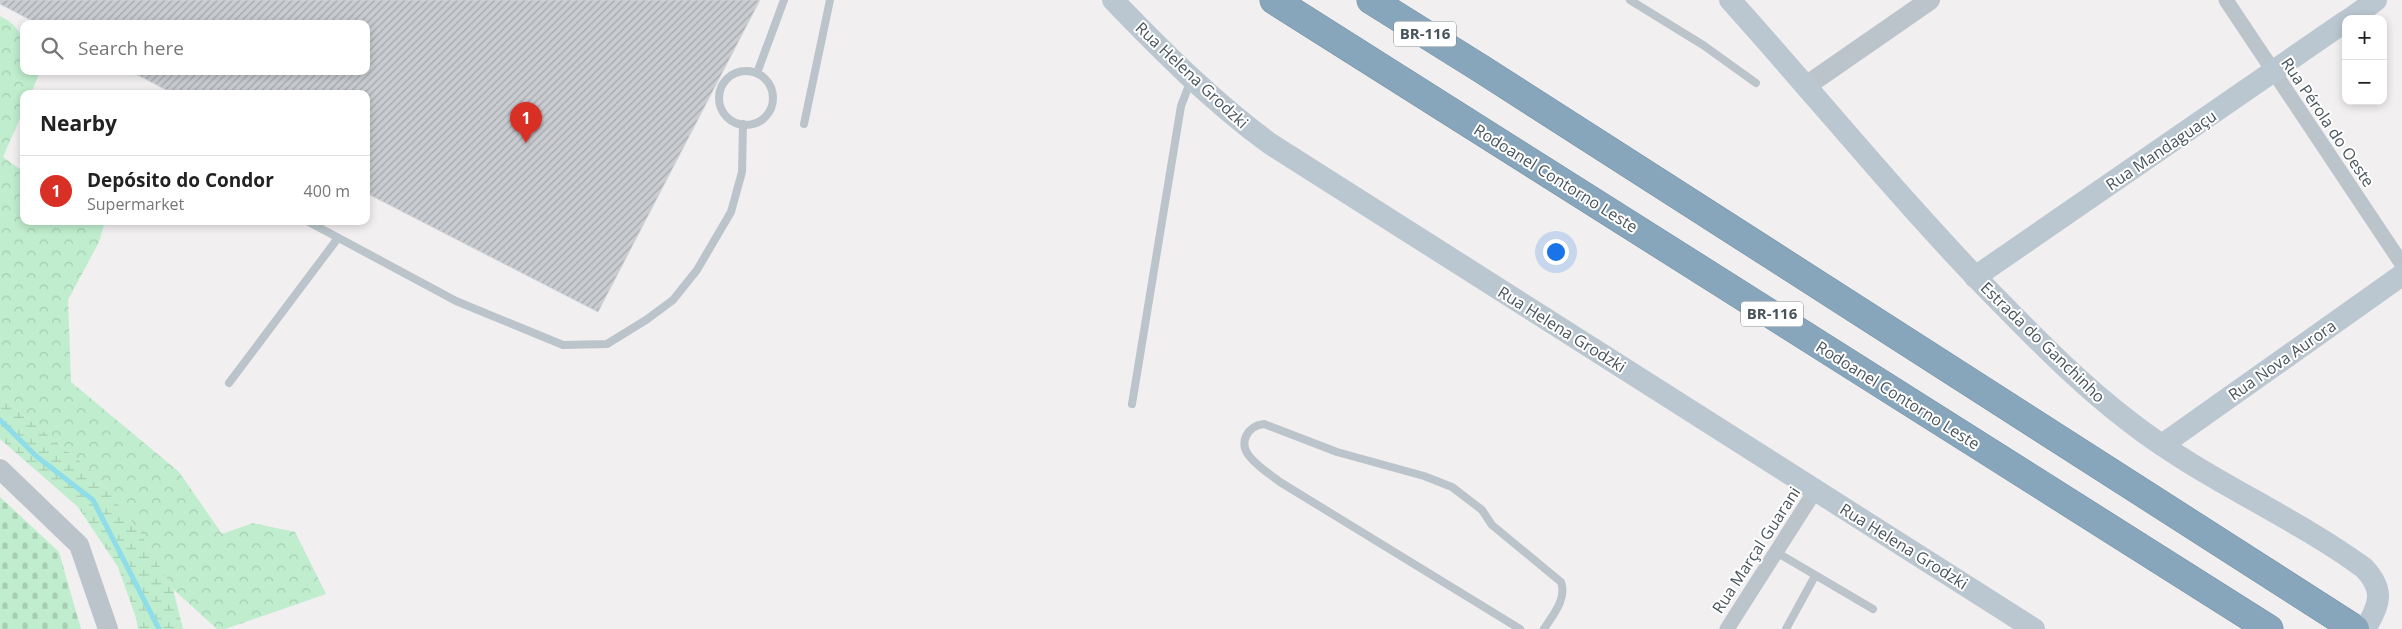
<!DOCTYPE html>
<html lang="en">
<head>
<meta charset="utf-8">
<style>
	:root { --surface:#fff; --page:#f2f2f2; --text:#222; --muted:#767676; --line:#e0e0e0; --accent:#d93025 }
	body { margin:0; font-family:"Open Sans",sans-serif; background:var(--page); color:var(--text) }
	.controls { position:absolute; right:15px; top:15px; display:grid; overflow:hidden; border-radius:10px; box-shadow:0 2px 8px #0003 }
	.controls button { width:45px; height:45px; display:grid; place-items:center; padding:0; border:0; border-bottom:1px solid var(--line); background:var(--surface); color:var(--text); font:25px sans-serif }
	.you { position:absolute; left:1555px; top:251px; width:18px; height:18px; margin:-12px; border:4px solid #fff; border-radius:50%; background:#1a73e8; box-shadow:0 0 0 8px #1a73e833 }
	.badge { display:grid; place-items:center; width:32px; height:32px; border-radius:50%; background:var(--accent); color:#fff; font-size:16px; font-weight:700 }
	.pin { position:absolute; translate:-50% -41px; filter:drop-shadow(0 1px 2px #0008) }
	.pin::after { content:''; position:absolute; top:26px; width:18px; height:15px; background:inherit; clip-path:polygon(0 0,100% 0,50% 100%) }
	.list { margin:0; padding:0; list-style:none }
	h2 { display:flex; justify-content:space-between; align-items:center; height:65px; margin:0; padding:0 20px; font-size:21px }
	h2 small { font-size:16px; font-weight:400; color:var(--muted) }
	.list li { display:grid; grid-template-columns:32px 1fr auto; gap:15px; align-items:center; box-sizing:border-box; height:70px; padding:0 20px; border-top:1px solid var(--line) }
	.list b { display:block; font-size:19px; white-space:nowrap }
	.list p { margin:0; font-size:16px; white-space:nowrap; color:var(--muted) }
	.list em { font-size:16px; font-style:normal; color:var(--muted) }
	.icon { flex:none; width:28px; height:28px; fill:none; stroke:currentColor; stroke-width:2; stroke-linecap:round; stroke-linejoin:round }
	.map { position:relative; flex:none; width:2402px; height:629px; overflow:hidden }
	.search { position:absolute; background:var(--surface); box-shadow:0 2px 8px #0003; left:20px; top:20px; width:350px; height:55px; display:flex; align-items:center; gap:12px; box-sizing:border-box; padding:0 18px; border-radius:10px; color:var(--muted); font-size:19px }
	.panel { position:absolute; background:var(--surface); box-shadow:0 2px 8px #0003; left:20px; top:90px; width:350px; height:135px; border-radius:10px }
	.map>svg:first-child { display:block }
</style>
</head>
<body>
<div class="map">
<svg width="2402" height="629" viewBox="0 0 2402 629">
	<defs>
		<pattern id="forest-crowns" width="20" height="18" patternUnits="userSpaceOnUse" patternTransform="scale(1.25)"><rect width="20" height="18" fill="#bfedcd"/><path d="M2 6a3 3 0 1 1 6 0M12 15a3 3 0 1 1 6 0" fill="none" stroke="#a6cdb2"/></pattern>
		<pattern id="wetland-marsh" width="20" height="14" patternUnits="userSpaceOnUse" patternTransform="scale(1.25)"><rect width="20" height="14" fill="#bfedcd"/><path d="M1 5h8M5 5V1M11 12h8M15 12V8" fill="none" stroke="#a6cdb2"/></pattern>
		<pattern id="cemetery-stones" width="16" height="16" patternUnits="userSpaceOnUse" patternTransform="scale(1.25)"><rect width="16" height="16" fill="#bfedcd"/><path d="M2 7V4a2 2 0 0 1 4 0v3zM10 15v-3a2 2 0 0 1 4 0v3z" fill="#a6cdb2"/></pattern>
		<pattern id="building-hatch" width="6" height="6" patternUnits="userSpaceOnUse" patternTransform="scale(1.25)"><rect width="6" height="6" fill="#c9ccd1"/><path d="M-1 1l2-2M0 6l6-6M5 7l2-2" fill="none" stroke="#a5a8ad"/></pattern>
	</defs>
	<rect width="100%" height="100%" fill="#f1efef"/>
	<path fill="url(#forest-crowns)" d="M0,16C26,29 24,46 24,71H40L31,94H24V109L3,157L24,172V221H105L99,242L68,300L71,382L179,472L222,534L253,523L295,532L326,594L225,629H217L173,589L139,531L94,473L0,396Z"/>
	<polygon fill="url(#wetland-marsh)" points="0,396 94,473 139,531 173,589 183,629 138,629 136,618 118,567 78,507 0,439"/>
	<polygon fill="url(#cemetery-stones)" points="0,497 59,552 81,629 0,629"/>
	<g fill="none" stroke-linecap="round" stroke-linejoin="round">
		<polyline stroke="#8edde8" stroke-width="5" points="0,420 36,456 93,500 159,629"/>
	</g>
	<polygon fill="url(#building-hatch)" stroke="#d3d6da" points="0,0 760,0 598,312 366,193 366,94 174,94 130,71 366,71 366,24 38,24 0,4"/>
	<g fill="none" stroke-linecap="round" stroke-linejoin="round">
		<defs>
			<g id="motorway">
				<polyline points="1274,0 2269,629"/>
				<polyline points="1371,0 1480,68 2355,629"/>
			</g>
		</defs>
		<use href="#motorway" stroke="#7491a7" stroke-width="29"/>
		<g stroke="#bbc4cb" stroke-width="8">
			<polyline points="1630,0 1703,45 1756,83"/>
			<circle cx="746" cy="98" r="27"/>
			<polyline points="757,73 784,0"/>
			<polyline points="804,124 830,0"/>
			<polyline points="307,221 456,301 563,345 607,344 646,320 673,300 697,270 731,212 742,172 743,124"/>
			<polyline points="229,383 338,238"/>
			<polyline points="1132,404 1181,106 1191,80"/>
			<polyline points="1776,552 1873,609"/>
			<path d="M1520,629L1280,482C1271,475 1258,467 1250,457C1238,443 1247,426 1264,424L1337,452L1424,476L1452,487L1482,510L1492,525L1561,582C1567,599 1553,615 1544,629"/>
			<polyline points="1786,629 1815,576"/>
		</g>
		<g stroke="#bbc4cb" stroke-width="15">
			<polyline points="2226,0 2402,264"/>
			<polyline points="1727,629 1815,491"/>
		</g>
		<g stroke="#bbc4cb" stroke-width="20">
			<polyline points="1806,86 1930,0"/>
			<polyline points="0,469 79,545 108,629"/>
		</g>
		<g stroke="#bbc7d0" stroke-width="22">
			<path d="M1113,0C1162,51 1212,101 1269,143L2034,629"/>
			<path d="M1730,0C1822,102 1907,208 2003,305C2043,346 2084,387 2130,422C2203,479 2290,514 2364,568C2385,590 2380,605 2365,629"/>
			<polyline points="2350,19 2376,0"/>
			<polyline points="1975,277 2346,21"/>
			<polyline points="2162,445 2402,275"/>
		</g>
		<use href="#motorway" stroke="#88a6bb" stroke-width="28"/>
	</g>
	<g text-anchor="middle" stroke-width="4" stroke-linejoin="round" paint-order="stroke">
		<g fill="#fff" stroke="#7f878c" stroke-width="1">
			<rect x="1394" y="21.5" width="62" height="25" rx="4"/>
			<rect x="1741" y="301.5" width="62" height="25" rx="4"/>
		</g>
		<g font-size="15" font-weight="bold" fill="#48545b">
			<text x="1425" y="39">BR-116</text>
			<text x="1772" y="319">BR-116</text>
		</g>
		<g font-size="16" fill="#48545b" stroke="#fff">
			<text transform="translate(1192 75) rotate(43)" y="6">Rua Helena Grodzki</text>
			<text transform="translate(2328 122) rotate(56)" y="6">Rua Pérola do Oeste</text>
			<text transform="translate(2161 150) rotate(-34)" y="6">Rua Mandaguaçu</text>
			<text transform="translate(1556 178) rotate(32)" y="6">Rodoanel Contorno Leste</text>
			<text transform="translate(1562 329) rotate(32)" y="6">Rua Helena Grodzki</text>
			<text transform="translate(2043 342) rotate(44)" y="6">Estrada do Ganchinho</text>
			<text transform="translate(2282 360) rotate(-35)" y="6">Rua Nova Aurora</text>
			<text transform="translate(1898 395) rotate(32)" y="6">Rodoanel Contorno Leste</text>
			<text transform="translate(1904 546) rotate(32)" y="6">Rua Helena Grodzki</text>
			<text transform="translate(1756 550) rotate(-57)" y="6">Rua Marçal Guarani</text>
		</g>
	</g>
</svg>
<div class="controls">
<button>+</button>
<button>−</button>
</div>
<div class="you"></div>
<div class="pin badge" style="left:526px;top:143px">1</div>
<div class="search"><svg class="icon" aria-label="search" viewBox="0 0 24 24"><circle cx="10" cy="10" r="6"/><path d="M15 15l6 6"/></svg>Search here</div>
<section class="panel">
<h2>Nearby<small></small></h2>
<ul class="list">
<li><span class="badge">1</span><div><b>Depósito do Condor</b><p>Supermarket</p></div><em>400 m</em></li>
</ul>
</section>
</div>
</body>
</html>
